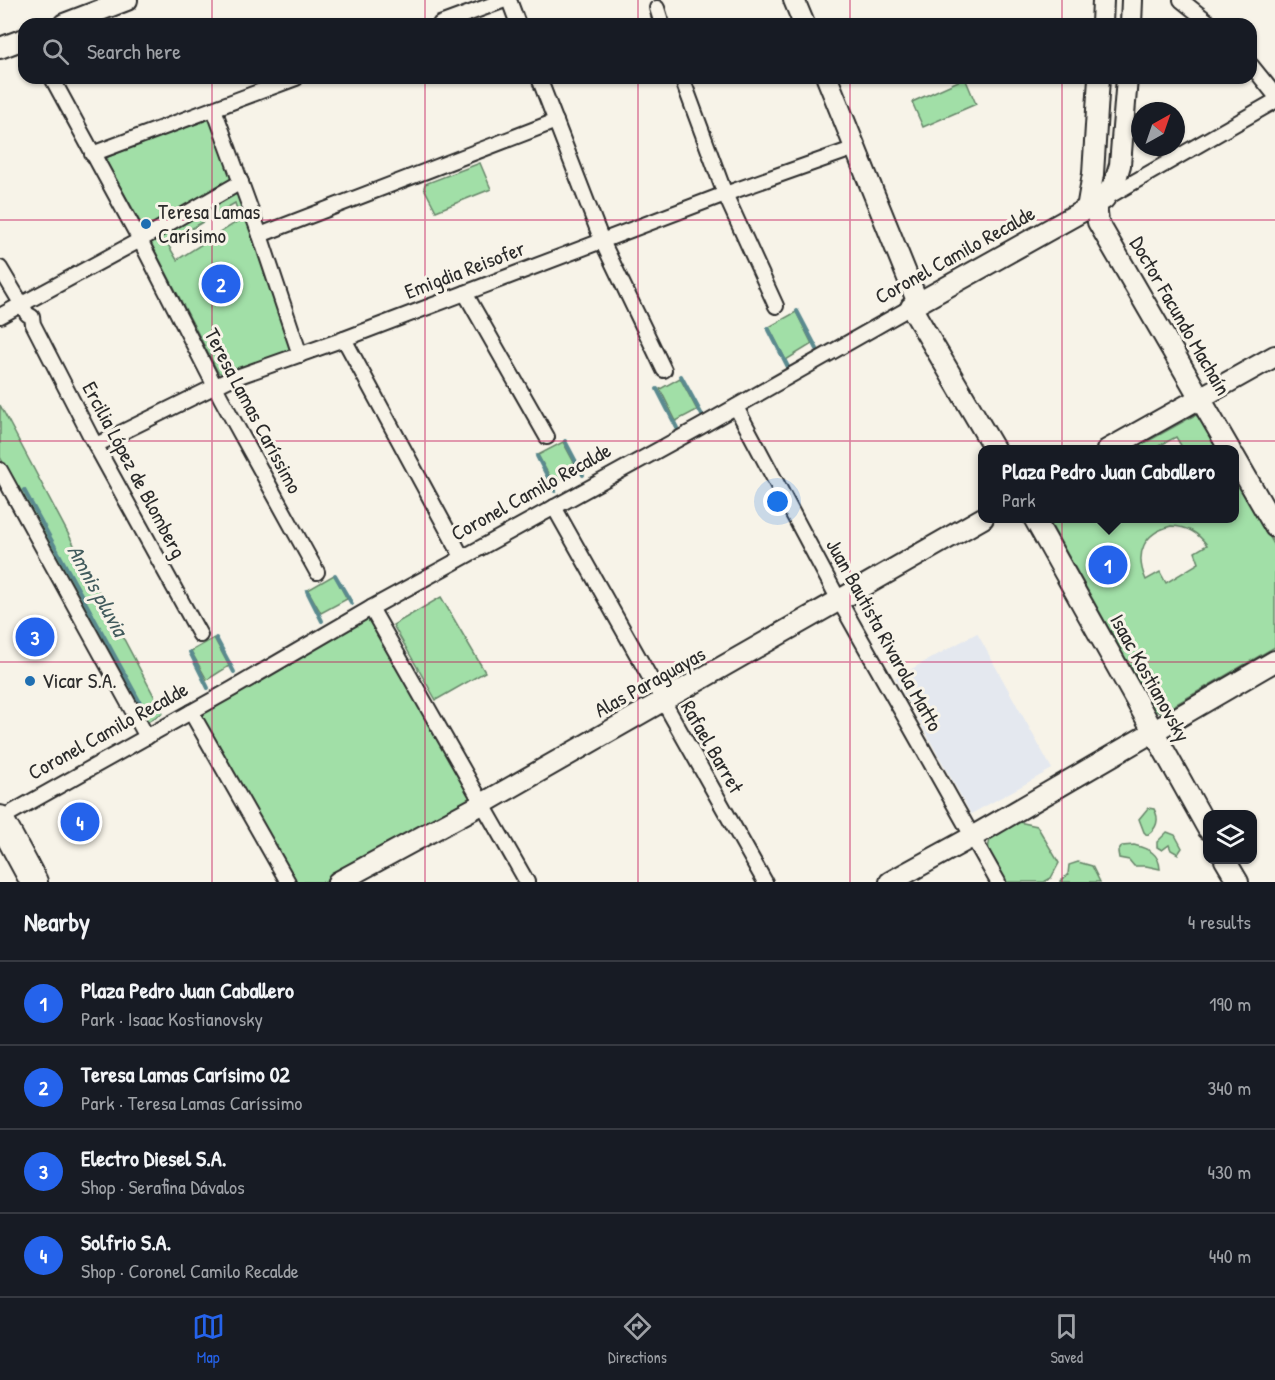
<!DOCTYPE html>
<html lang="en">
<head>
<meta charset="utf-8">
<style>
	:root { --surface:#171b24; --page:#20242c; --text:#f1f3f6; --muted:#9ea1a6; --line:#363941; --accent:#2563eb }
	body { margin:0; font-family:"Patrick Hand",sans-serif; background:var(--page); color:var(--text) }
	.controls { position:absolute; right:18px; bottom:18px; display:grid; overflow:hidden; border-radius:12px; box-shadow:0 2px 4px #0004 }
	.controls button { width:54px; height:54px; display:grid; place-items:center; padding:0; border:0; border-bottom:2px solid var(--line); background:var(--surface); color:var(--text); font:30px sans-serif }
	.compass { position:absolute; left:1131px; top:102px; width:54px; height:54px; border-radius:50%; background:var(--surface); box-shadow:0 2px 4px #0004; rotate:40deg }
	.you { position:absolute; left:778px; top:502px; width:21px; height:21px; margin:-15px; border:4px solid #fff; border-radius:50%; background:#1a73e8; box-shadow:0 0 0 9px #1a73e833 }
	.badge { display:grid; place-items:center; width:39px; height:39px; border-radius:50%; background:var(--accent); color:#fff; font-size:20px; font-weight:700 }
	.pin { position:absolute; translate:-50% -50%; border:3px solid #fff; box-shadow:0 2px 6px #0006 }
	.popup { position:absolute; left:978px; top:445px; width:261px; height:78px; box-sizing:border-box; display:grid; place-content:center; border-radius:12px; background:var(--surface); filter:drop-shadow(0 2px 4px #0005); font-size:20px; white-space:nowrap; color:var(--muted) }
	.popup b { font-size:22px; color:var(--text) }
	.popup::after { content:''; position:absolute; left:50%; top:100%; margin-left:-12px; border:12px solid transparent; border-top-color:var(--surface) }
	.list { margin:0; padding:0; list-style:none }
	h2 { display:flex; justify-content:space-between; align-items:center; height:78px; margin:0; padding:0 24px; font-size:26px }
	h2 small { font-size:20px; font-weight:400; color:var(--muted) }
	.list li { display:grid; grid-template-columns:39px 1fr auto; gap:18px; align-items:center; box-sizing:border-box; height:84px; padding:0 24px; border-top:2px solid var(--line) }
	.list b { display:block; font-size:22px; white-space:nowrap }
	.list p { margin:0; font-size:20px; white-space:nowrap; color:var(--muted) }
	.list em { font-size:20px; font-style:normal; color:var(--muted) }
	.icon { flex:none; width:33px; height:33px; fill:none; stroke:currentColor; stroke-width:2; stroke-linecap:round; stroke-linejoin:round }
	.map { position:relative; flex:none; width:1275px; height:882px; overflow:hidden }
	.search { position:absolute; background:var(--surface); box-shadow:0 2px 4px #0004; left:18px; right:18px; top:18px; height:66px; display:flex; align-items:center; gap:15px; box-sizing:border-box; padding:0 21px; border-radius:18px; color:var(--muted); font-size:22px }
	.sheet { height:414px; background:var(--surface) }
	nav { display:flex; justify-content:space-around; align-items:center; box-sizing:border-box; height:84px; border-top:2px solid var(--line); background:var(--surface); font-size:16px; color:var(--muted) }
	nav a { display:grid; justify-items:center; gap:3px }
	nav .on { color:var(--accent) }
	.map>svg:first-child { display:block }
</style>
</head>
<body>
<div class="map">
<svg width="1275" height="882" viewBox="0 0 1275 882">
	<rect width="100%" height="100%" fill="#f7f3e8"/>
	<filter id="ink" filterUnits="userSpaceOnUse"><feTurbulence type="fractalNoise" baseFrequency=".0167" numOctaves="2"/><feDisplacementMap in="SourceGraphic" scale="12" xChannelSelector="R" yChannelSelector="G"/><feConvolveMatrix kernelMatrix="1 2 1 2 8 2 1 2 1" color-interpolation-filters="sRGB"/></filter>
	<g filter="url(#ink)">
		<polygon fill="#e4e8ef" points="977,633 1052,769 971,814 895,678"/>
		<g fill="#a1dfa7" stroke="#668569" stroke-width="1.5" fill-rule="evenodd">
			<polygon points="965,78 976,104 923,127 912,102"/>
			<polygon points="209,114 234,177 233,180 146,228 143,227 106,161 108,157"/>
			<polygon points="480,163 491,189 436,211 424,188 425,184"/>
			<path d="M237,192L241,194L290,348L289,352L222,374L218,372L151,243L154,238ZM235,203L240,220L177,260L167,243Z"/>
			<polygon points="796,312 812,344 786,360 769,327"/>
			<polygon points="680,378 697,410 676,421 660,389"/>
			<polygon points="0,405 163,713 149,721 145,720 0,457"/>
			<polygon points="1195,415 1201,418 1220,449 1183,449 1176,437 1153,449 1132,450"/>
			<polygon points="563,442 578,470 554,484 538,455"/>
			<path d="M1234,475L1275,546V647L1161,713L1155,711L1048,519L1234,518ZM1171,526C1188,527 1197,532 1207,545L1195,552L1199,563L1166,583L1160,572L1146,580C1134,553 1144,533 1171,526Z"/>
			<polygon points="334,575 347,599 321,613 308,590"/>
			<polygon points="441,597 485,672 436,700 393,625"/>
			<polygon points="368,614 477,800 327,882 294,882 196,714"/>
			<polygon points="214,638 229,666 207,680 191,651"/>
			<path d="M1148,808L1154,809C1160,819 1157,829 1147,835L1144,832L1139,819Z"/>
			<path d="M1014,821L1037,826L1059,863L1051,878L1044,882H999C994,868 982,849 993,835C997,829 1008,825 1014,821Z"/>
			<polygon points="1167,832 1175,835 1182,848 1178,854 1171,850 1169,845 1162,850 1157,847 1157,842"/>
			<path d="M1134,845C1149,849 1159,853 1160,869L1146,866H1134L1129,860L1119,858L1118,852L1122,846Z"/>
			<polygon points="1078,862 1092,866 1100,882 1060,882 1068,874 1069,865"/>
		</g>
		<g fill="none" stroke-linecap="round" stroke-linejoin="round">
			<g stroke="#5a8a8f" stroke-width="4">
				<polyline points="797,311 817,349"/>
				<polyline points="768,328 788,367"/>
				<polyline points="681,376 702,415"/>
				<polyline points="657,389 677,428"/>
				<polyline points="565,441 583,475"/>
				<polyline points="537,456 555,491"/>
				<polyline points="24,490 142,706"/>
				<polyline points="335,575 352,604"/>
				<polyline points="307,591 322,621"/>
				<polyline points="216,638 234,672"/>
				<polyline points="190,652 208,688"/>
			</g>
			<defs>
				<g id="street">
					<polyline points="509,0 518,24"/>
					<polyline points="1181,0 1211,24"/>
					<polyline points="657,8 662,24"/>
					<polyline points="440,24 505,0"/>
					<polyline points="1251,65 1275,95"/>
					<polyline points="52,78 140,240 221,398 317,572"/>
					<polyline points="539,78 602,241 664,370"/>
					<polyline points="682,78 725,194 776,306"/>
					<polyline points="214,109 260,235 300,355"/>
					<polyline points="92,154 296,78"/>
					<polyline points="1106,198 1275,101"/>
					<polyline points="260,235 556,121"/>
					<polyline points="0,268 25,310"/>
					<polyline points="465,293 547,437"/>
					<polyline points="27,314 32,317 33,324 90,435 200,635"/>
					<polyline points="0,316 140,240 241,182"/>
					<polyline points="344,339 462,557"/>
					<polyline points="736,407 840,602 998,882"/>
					<polyline points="96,445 228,380 344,339 725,194 855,148"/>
					<polyline points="0,470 147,737"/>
					<polyline points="554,507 765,882"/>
					<polyline points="371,608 527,882"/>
					<polyline points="191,712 288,882"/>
					<polyline points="0,819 232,689 371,608 700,427 911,307"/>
				</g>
				<g id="secondary">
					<polyline points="794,0 804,24"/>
					<polyline points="64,24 127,0"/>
					<polyline points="1102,24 1103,0"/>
					<polyline points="1131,24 1132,0"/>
					<polyline points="0,48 24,39"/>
					<polyline points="827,78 918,303"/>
					<polyline points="1096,204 1098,222 1230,450"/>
					<polyline points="1087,209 1093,174 1099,78"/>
					<polyline points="995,450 911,307 1104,199 1115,182 1120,165 1127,78"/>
					<polyline points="1107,450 1275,356"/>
					<polyline points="1234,456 1275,527"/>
					<polyline points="1034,518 1208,829"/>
					<polyline points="1225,860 1238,882"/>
					<polyline points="338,882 482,804 983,518"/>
					<polyline points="890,882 972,837 1275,661"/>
				</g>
				<polyline id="highway" points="0,819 34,882"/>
			</defs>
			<use href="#street" stroke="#2b2b2b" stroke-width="18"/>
			<use href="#secondary" stroke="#2b2b2b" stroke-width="24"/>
			<use href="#highway" stroke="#2b2b2b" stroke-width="30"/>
			<use href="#street" stroke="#f7f3e8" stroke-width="14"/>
			<use href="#secondary" stroke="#f7f3e8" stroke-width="20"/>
			<use href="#highway" stroke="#f7f3e8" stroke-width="26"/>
		</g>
	</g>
	<path fill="none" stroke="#c2185b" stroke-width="1.5" stroke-opacity="0.55" d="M212,0V24M425,0V24M638,0V24M850,0V24M1062,0V24M212,78V882M425,78V882M638,78V882M850,78V882M1062,78V882M0,220H1275M0,441H1275M0,662H1275"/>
	<g fill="#1f6fb2" stroke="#f7f3e8" stroke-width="2">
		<circle cx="146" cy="224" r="6"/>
		<circle cx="30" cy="681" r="6"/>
	</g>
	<g text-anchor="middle" stroke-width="6" stroke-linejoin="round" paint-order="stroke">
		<g font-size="21" fill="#2b2b2b" stroke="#f7f3e8" text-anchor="start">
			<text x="158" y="219">Teresa Lamas<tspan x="158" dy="24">Carísimo</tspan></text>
			<text x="42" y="688">Vicar S.A.</text>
		</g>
		<g font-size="21" fill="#2b2b2b" stroke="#f7f3e8">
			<text transform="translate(955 255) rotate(-29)" y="7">Coronel Camilo Recalde</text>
			<text transform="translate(465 270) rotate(-21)" y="7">Emigdia Reisofer</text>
			<text transform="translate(1180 316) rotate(60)" y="7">Doctor Facundo Machaín</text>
			<text transform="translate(253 411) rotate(62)" y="7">Teresa Lamas Caríssimo</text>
			<text transform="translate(134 470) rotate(62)" y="7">Ercilia López de Blomberg</text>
			<text transform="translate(531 492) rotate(-29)" y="7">Coronel Camilo Recalde</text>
			<text transform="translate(884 635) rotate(61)" y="7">Juan Bautista Rivarola Matto</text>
			<text transform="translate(1150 678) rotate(61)" y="7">Isaac Kostianovsky</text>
			<text transform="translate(650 682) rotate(-29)" y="7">Alas Paraguayas</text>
			<text transform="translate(108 731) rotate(-29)" y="7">Coronel Camilo Recalde</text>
			<text transform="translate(712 747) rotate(60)" y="7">Rafael Barret</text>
		</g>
		<g font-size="22" font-style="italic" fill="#425b5d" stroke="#f7f3e8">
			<text transform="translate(98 590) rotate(61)" y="8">Amnis pluvia</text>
		</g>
	</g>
</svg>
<div class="controls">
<button><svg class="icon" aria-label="layers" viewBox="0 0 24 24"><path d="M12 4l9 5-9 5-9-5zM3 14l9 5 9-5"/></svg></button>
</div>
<svg class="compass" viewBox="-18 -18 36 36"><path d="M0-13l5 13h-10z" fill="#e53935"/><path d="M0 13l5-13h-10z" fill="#9ea1a6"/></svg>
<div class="you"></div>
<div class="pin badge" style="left:1108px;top:565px">1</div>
<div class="popup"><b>Plaza Pedro Juan Caballero</b>Park</div>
<div class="pin badge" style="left:221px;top:284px">2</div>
<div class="pin badge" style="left:35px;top:637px">3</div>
<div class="pin badge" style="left:80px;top:822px">4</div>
<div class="search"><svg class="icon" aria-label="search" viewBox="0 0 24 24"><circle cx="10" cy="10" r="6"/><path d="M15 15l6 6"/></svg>Search here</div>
</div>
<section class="sheet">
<h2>Nearby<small>4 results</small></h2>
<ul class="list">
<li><span class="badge">1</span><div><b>Plaza Pedro Juan Caballero</b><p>Park · Isaac Kostianovsky</p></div><em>190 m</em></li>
<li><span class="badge">2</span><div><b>Teresa Lamas Carísimo 02</b><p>Park · Teresa Lamas Caríssimo</p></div><em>340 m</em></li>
<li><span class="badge">3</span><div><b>Electro Diesel S.A.</b><p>Shop · Serafina Dávalos</p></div><em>430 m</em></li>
<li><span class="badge">4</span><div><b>Solfrio S.A.</b><p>Shop · Coronel Camilo Recalde</p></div><em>440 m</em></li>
</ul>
</section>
<nav>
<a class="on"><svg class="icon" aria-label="map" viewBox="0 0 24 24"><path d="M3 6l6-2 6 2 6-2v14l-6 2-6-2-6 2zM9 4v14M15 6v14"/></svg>Map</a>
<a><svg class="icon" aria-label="directions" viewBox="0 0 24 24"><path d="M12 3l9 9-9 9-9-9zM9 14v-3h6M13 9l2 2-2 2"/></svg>Directions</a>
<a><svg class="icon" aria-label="saved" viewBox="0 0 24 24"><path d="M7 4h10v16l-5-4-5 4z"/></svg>Saved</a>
</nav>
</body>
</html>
